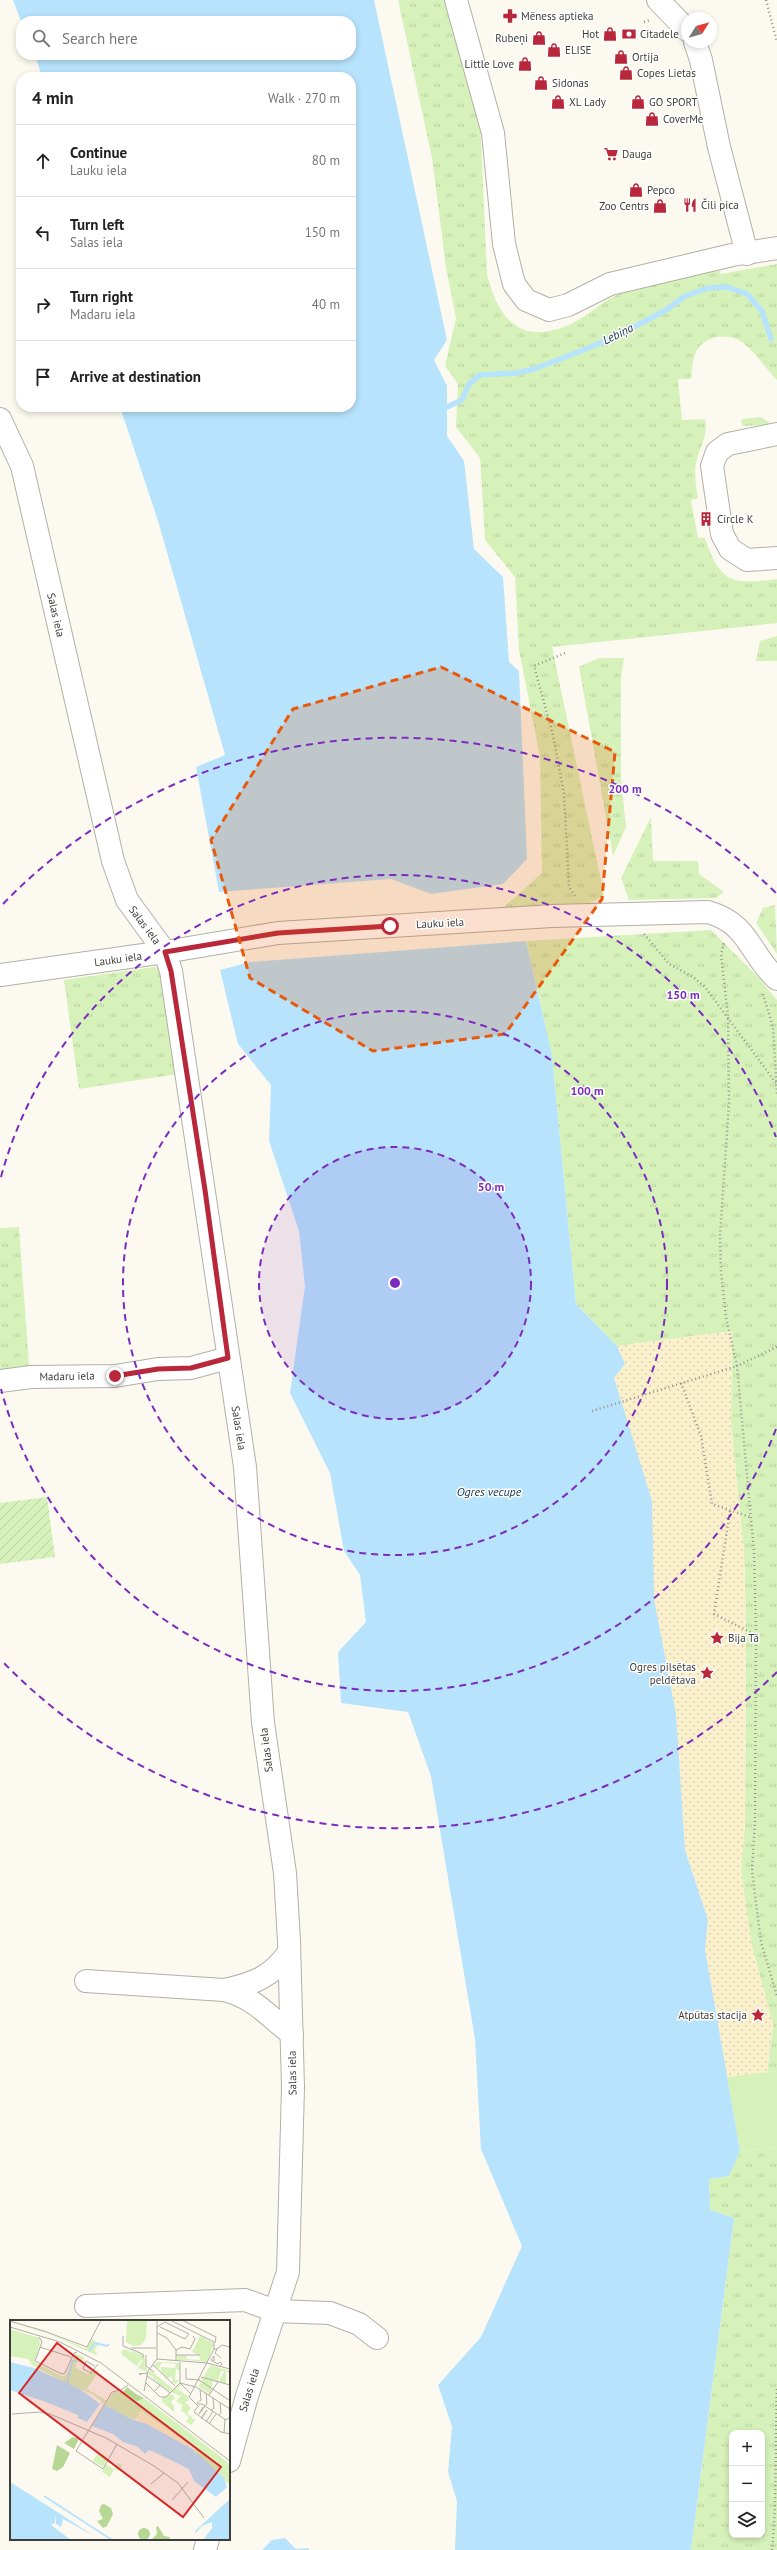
<!DOCTYPE html>
<html lang="en">
<head>
<meta charset="utf-8">
<style>
	:root { --surface:#fff; --page:#f2f2f2; --text:#222; --muted:#767676; --line:#e0e0e0 }
	body { margin:0; font-family:"PT Sans",sans-serif; background:var(--page); color:var(--text) }
	.controls { position:absolute; right:12px; bottom:12px; display:grid; overflow:hidden; border-radius:8px; box-shadow:0 2px 6px #0003 }
	.controls button { width:36px; height:36px; display:grid; place-items:center; padding:0; border:0; border-bottom:1px solid var(--line); background:var(--surface); color:var(--text); font:20px sans-serif }
	.compass { position:absolute; left:681px; top:12px; width:36px; height:36px; border-radius:50%; background:var(--surface); box-shadow:0 2px 6px #0003; rotate:53deg }
	.stop { position:absolute; width:12px; height:12px; margin:-9px; border:3px solid #b9273b; border-radius:50%; background:#fff }
	.stop.end { background:#b9273b; border-color:#fff; box-shadow:0 1px 4px #0008 }
	.list { margin:0; padding:0; list-style:none }
	h2 { display:flex; justify-content:space-between; align-items:center; height:52px; margin:0; padding:0 16px; font-size:17px }
	h2 small { font-size:13px; font-weight:400; color:var(--muted) }
	.list li { display:grid; grid-template-columns:26px 1fr auto; gap:12px; align-items:center; box-sizing:border-box; height:72px; padding:0 16px; border-top:1px solid var(--line) }
	.list b { display:block; font-size:15px; white-space:nowrap }
	.list p { margin:0; font-size:13px; white-space:nowrap; color:var(--muted) }
	.list em { font-size:13px; font-style:normal; color:var(--muted) }
	.icon { flex:none; width:22px; height:22px; fill:none; stroke:currentColor; stroke-width:2; stroke-linecap:round; stroke-linejoin:round }
	.map { position:relative; flex:none; width:777px; height:2550px; overflow:hidden }
	.search { position:absolute; background:var(--surface); box-shadow:0 2px 6px #0003; left:16px; top:16px; width:340px; height:44px; display:flex; align-items:center; gap:10px; box-sizing:border-box; padding:0 14px; border-radius:16px; color:var(--muted); font-size:15px }
	.panel { position:absolute; background:var(--surface); box-shadow:0 2px 6px #0003; left:16px; top:72px; width:340px; height:340px; border-radius:16px }
	.map>svg:first-child { display:block }
</style>
</head>
<body>
<div class="map">
<svg width="777" height="2550" viewBox="0 0 777 2550">
	<defs>
		<pattern id="grass-tufts" width="24" height="20" patternUnits="userSpaceOnUse"><rect width="24" height="20" fill="#d6f2ba"/><path d="M3 7l-1-3M5 7V3M7 7l1-3M15 17l-1-3M17 17v-4M19 17l1-3" fill="none" stroke="#b9d0a1"/></pattern>
		<pattern id="sand-dots" width="8" height="8" patternUnits="userSpaceOnUse"><rect width="8" height="8" fill="#faf0cb"/><path d="M2 2h.1M6 6h.1" fill="none" stroke="#d7cfaf" stroke-width="1.8" stroke-linecap="round"/></pattern>
		<pattern id="garden-furrows" width="10" height="10" patternUnits="userSpaceOnUse"><rect width="10" height="10" fill="#d6f2ba"/><path d="M-1 1l2-2M0 10L10 0M9 11l2-2" fill="none" stroke="#b9d0a1"/></pattern>
	</defs>
	<rect width="100%" height="100%" fill="#fcfaf0"/>
	<g fill="url(#grass-tufts)" fill-rule="evenodd">
		<path d="M398,0H448L480,117L487,274C499,321 521,346 571,324C590,315 604,299 624,292C654,281 687,275 718,267L721,274L777,264V380C766,369 756,353 743,343C727,331 700,336 694,357C692,363 692,372 691,379H678L682,420L705,419C709,435 699,448 696,463C694,475 696,486 698,498L691,500L698,538H705C720,583 732,585 777,579V623L552,647L604,895L582,908L504,907L542,873L540,757L519,650L515,577L485,540L480,458L456,427L458,384L445,366L456,318L446,268L432,158Z"/>
		<polygon points="761,417 769,422 767,425 743,426 741,421 742,419"/>
		<polygon points="777,636 777,661 756,661 760,641"/>
		<polygon points="599,658 624,658 621,677 621,778 626,827 613,856 579,667"/>
		<polygon points="651,817 653,861 698,861 699,874 724,892 716,898 629,900 621,878"/>
		<polygon points="775,905 777,954 756,923 763,908"/>
		<polygon points="711,930 759,978 777,1000 777,2071 767,2072 773,2025 751,1942 741,1871 745,1822 746,1632 744,1552 731,1424 732,1331 617,1346 576,1304 552,1055 526,941"/>
		<polygon points="161,966 178,1074 79,1089 64,980"/>
		<polygon points="19,1227 29,1364 26,1372 0,1375 0,1228"/>
		<path d="M777,2148V2550H691L734,2218L710,2210L709,2179L729,2176L740,2151ZM732,2433H762V2535H732Z"/>
	</g>
	<polygon fill="url(#sand-dots)" points="732,1331 731,1424 744,1552 746,1632 745,1822 741,1871 751,1942 773,2025 767,2072 727,2077 705,1949 708,1920 685,1850 676,1714 654,1599 651,1501 614,1378 625,1364 617,1346"/>
	<polygon fill="#d6f2ba" points="777,2071 777,2148 740,2151 727,2077"/>
	<polygon fill="url(#garden-furrows)" points="47,1497 55,1557 0,1564 0,1503"/>
	<g fill="#b7e3fc">
		<polygon points="13,0 374,0 447,340 434,360 447,386 447,436 464,461 474,549 503,577 509,662 519,671 527,859 503,884 431,894 391,879 219,892 196,767 225,755 158,521 122,413 121,407 351,407 351,77 42,77 35,55 351,55 351,21 21,21"/>
		<polygon points="526,941 552,1055 576,1304 617,1346 625,1364 614,1378 652,1501 654,1599 676,1714 685,1850 708,1920 705,1949 740,2151 729,2176 709,2179 710,2210 734,2218 691,2550 455,2550 457,2501 448,2472 452,2427 438,2385 481,2337 522,2246 481,2149 475,2039 431,1776 408,1712 341,1703 338,1652 366,1622 360,1575 344,1551 330,1473 290,1393 305,1286 299,1231 269,1141 271,1085 238,1044 220,970 250,962"/>
		<polygon points="285,2538 296,2549 309,2548 309,2550 262,2550 272,2540"/>
	</g>
	<g fill="none" stroke-linecap="round" stroke-linejoin="round">
		<polyline stroke="#b7e3fc" stroke-width="5.5" points="447,407 462,400 469,384 480,375 516,373 534,369 581,351 619,335 666,310 685,296 708,288 727,287 747,294 762,311 771,339"/>
		<defs>
			<g id="minor">
				<polyline points="456,0 493,133 504,244 514,284 526,300 549,310 568,305 610,284 732,255 777,248"/>
				<polyline points="658,0 687,30"/>
				<polyline points="695,42 701,60 719,147 747,254"/>
				<polyline points="0,419 22,466 113,861 127,900 165,952 171,971 245,1467 263,1723 285,1873 289,1941 293,2087 288,2272 247,2396 229,2461"/>
				<polyline points="777,434 728,444 717,452 712,466 722,534 730,549 747,560 777,558"/>
				<path d="M0,975L165,952L278,933L552,916L708,912C750,924 749,954 777,979"/>
				<polyline points="0,1381 31,1377 115,1376 158,1369 191,1368 228,1358"/>
				<path d="M86,1981L224,1990C257,1999 266,2015 292,2034"/>
				<path d="M224,1990C253,1984 272,1977 289,1952"/>
				<polyline points="86,2306 245,2300 275,2311 330,2313 359,2324 377,2338"/>
				<polyline points="205,2550 208,2539"/>
			</g>
		</defs>
		<use href="#minor" stroke="#b2b0a7" stroke-width="24"/>
		<g stroke="#96958e" stroke-width="2.5" stroke-dasharray="1 3" stroke-linecap="butt">
			<polyline points="766,0 777,42"/>
			<polyline points="644,22 650,20"/>
			<polyline points="565,653 534,666 553,735 564,794 569,887 575,896"/>
			<polyline points="644,934 669,964 693,977 705,987 776,1083"/>
			<polyline points="763,994 773,1027 777,1094"/>
			<polyline points="777,1347 737,1366 754,1552 756,1632 755,1822 752,1871 761,1942 777,1996"/>
			<polyline points="681,1383 701,1436 712,1504 750,1517"/>
			<polyline points="592,1411 737,1366 726,1317 721,1272 720,1236 729,1103 728,1016 721,954 724,943"/>
			<polyline points="730,1511 714,1614 756,1635"/>
			<path d="M772,2550C777,2497 775,2441 777,2387"/>
		</g>
		<use href="#minor" stroke="#fff" stroke-width="22"/>
	</g>
	<g fill="none" stroke-linecap="round" stroke-linejoin="round">
		<polyline stroke="#b9273b" stroke-width="5" points="115,1376 158,1369 191,1368 228,1358 205,1190 171,971 165,952 278,933 390,926"/>
	</g>
	<path fill="#e8590c" fill-opacity="0.2" stroke="#e8590c" stroke-width="3" stroke-dasharray="8 5" stroke-linejoin="round" d="M441,667L615,752L602,899L505,1034L373,1051L250,978L211,840L293,709Z"/>
	<circle cx="395" cy="1283" r="136" fill="#7b2cbf" fill-opacity=".12"/>
	<g fill="none" stroke="#7b2cbf" stroke-width="2" stroke-dasharray="7 5">
		<circle cx="395" cy="1283" r="136"/>
		<circle cx="395" cy="1283" r="272"/>
		<path d="M776 1429A408 408 0 0 1 1 1389M1 1177A408 408 0 0 1 776 1137"/>
		<path d="M777 1672A545 545 0 0 1 3 1662M3 904A545 545 0 0 1 777 894"/>
	</g>
	<defs>
		<symbol id="pharmacy-bare" viewBox="-9 -9 18 18"><path d="M-2-6h4v4h4v4h-4v4h-4v-4h-4v-4h4Z" fill="#b9273b" stroke="#fff" stroke-width="2.5" paint-order="stroke"/></symbol>
		<symbol id="shop-bare" viewBox="-9 -9 18 18"><path d="M-5-2.5h2.3a2.7 3.5 0 0 1 5.4 0H5L5.5 6h-11ZM-1.5-2.5h3a1.5 2.3 0 0 0-3 0Z" fill="#b9273b" stroke="#fff" stroke-width="2.5" paint-order="stroke"/></symbol>
		<symbol id="bank-bare" viewBox="-9 -9 18 18"><path d="M-6-4H6V4H-6ZM0-2.3a2.3 2.3 0 1 0 0 4.6a2.3 2.3 0 1 0 0-4.6Z" fill="#b9273b" stroke="#fff" stroke-width="2.5" paint-order="stroke"/></symbol>
		<symbol id="supermarket-bare" viewBox="-9 -9 18 18"><path d="M-6-5.5h2.5l.6 2H6L4.5 2H-2.5L-4.4-4H-6ZM-1.5 3.2a1.3 1.3 0 1 0 .1 0ZM3 3.2a1.3 1.3 0 1 0 .1 0Z" fill="#b9273b" stroke="#fff" stroke-width="2.5" paint-order="stroke"/></symbol>
		<symbol id="restaurant-bare" viewBox="-9 -9 18 18"><path d="M-5-6h1v4h1v-4h1v4h1v-4h1v5L-1.5 .5V6h-2V.5L-5-1ZM5-6V6H3V1.5H1.5Q1.5-4 5-6Z" fill="#b9273b" stroke="#fff" stroke-width="2.5" paint-order="stroke"/></symbol>
		<symbol id="building-bare" viewBox="-9 -9 18 18"><path d="M-4-6H4V6H1V3H-1V6H-4ZM-2.5-4.3h1.7v1.8h-1.7ZM.8-4.3h1.7v1.8H.8ZM-2.5-1h1.7V.8h-1.7ZM.8-1h1.7V.8H.8Z" fill="#b9273b" stroke="#fff" stroke-width="2.5" paint-order="stroke"/></symbol>
		<symbol id="sight-bare" viewBox="-9 -9 18 18"><path d="M0-6L1.8-2.2L6-1.7L2.9 1.2L3.7 5.4L0 3.3L-3.7 5.4L-2.9 1.2L-6-1.7L-1.8-2.2Z" fill="#b9273b" stroke="#fff" stroke-width="2.5" paint-order="stroke"/></symbol>
	</defs>
	<g fill-rule="evenodd">
		<use href="#pharmacy-bare" x="500" y="6" width="20" height="20"/>
		<use href="#shop-bare" x="600" y="24" width="20" height="20"/>
		<use href="#bank-bare" x="619" y="24" width="20" height="20"/>
		<use href="#shop-bare" x="529" y="28" width="20" height="20"/>
		<use href="#shop-bare" x="544" y="40" width="20" height="20"/>
		<use href="#shop-bare" x="611" y="47" width="20" height="20"/>
		<use href="#shop-bare" x="515" y="54" width="20" height="20"/>
		<use href="#shop-bare" x="616" y="63" width="20" height="20"/>
		<use href="#shop-bare" x="531" y="73" width="20" height="20"/>
		<use href="#shop-bare" x="548" y="92" width="20" height="20"/>
		<use href="#shop-bare" x="628" y="92" width="20" height="20"/>
		<use href="#shop-bare" x="642" y="109" width="20" height="20"/>
		<use href="#supermarket-bare" x="601" y="144" width="20" height="20"/>
		<use href="#shop-bare" x="626" y="180" width="20" height="20"/>
		<use href="#restaurant-bare" x="680" y="195" width="20" height="20"/>
		<use href="#shop-bare" x="650" y="196" width="20" height="20"/>
		<use href="#building-bare" x="696" y="509" width="20" height="20"/>
		<use href="#sight-bare" x="707" y="1628" width="20" height="20"/>
		<use href="#sight-bare" x="697" y="1663" width="20" height="20"/>
		<use href="#sight-bare" x="748" y="2005" width="20" height="20"/>
	</g>
	<g text-anchor="middle" stroke-width="3" stroke-linejoin="round" paint-order="stroke">
		<g font-size="11" fill="#3e3d39" stroke="#fff" text-anchor="start">
			<text x="521" y="20">Mēness aptieka</text>
			<text x="599" y="38" text-anchor="end">Hot</text>
			<text x="640" y="38">Citadele</text>
			<text x="528" y="42" text-anchor="end">Rubeņi</text>
			<text x="565" y="54">ELISE</text>
			<text x="632" y="61">Ortija</text>
			<text x="514" y="68" text-anchor="end">Little Love</text>
			<text x="637" y="77">Copes Lietas</text>
			<text x="552" y="87">Sidonas</text>
			<text x="569" y="106">XL Lady</text>
			<text x="649" y="106">GO SPORT</text>
			<text x="663" y="123">CoverMe</text>
			<text x="622" y="158">Dauga</text>
			<text x="647" y="194">Pepco</text>
			<text x="701" y="209">Čili pica</text>
			<text x="649" y="210" text-anchor="end">Zoo Centrs</text>
			<text x="717" y="523">Circle K</text>
			<text x="728" y="1642">Bija Tā</text>
			<text x="696" y="1671" text-anchor="end">Ogres pilsētas<tspan x="696" dy="13">peldētava</tspan></text>
			<text x="747" y="2019" text-anchor="end">Atpūtas stacija</text>
		</g>
		<g font-size="11" fill="#3e3d39" stroke="#fff">
			<text transform="translate(56 615) rotate(77)" y="4">Salas iela</text>
			<text transform="translate(440 923) rotate(-3)" y="4">Lauku iela</text>
			<text transform="translate(145 925) rotate(53)" y="4">Salas iela</text>
			<text transform="translate(118 959) rotate(-8)" y="4">Lauku iela</text>
			<text transform="translate(67 1376) rotate(-1)" y="4">Madaru iela</text>
			<text transform="translate(239 1428) rotate(81)" y="4">Salas iela</text>
			<text transform="translate(266 1750) rotate(-97)" y="4">Salas iela</text>
			<text transform="translate(292 2073) rotate(-91)" y="4">Salas iela</text>
			<text transform="translate(249 2390) rotate(-73)" y="4">Salas iela</text>
		</g>
		<g font-size="12" font-style="italic" fill="#134" stroke="#fff">
			<text transform="translate(618 334) rotate(-26)" y="4">Lebiņa</text>
			<text x="489" y="1496">Ogres vecupe</text>
		</g>
	</g>
	<g transform="translate(10 2320)">
		<rect width="220" height="220" fill="#fcfaf0"/>
		<path d="M0,2L30,10L70,26L73,28H77L82,19L89,24L84,30L87,33L86,35L39,14ZM0,9L29,18L30,24L24,42L52,56L56,55L65,34L74,37V41L66,43V48L77,54L89,50L77,69L96,80L92,85L91,81L84,75L54,62L22,45L18,39L0,36ZM190,16L204,24L197,42L175,40L172,37L174,40H167V35L177,36L176,39L190,40V36L182,32ZM114,29L118,30L134,35L137,52L128,48L133,40H131L132,38L116,30L112,35L111,32ZM147,42L169,43L170,51L166,49L165,60H169L166,64L162,62L163,59L160,56L158,59L151,53V47L165,48L166,44L152,43L148,49L144,45ZM201,45L220,51L219,53L216,51V64L209,62L214,51H211L208,61H203L200,74L188,66L192,62V58L201,60L193,57ZM140,50L163,69L160,72L141,57L143,58V56L138,55ZM169,64L171,66L167,68L178,77L180,75L178,78L180,80L175,82L181,88L177,93L185,100L188,97L181,105L176,102L179,97L171,90L173,85L166,81L171,76L161,72L165,68L168,71L166,67ZM103,72H113L125,78H134L210,136L220,145V165L184,133L186,127L166,116L131,91L126,99H121L95,85ZM161,74L165,78L161,82L164,86V92L152,82V78ZM89,132L98,138L93,147L83,141Z" fill="#d6f2ba"/>
		<path d="M117,67L126,74L134,78L127,81L118,75L113,72ZM63,117L69,119L64,129L54,123ZM47,125L60,133L53,147L47,151L42,149ZM94,184L101,188L103,194L97,206L93,208L87,201L93,199L89,191L91,185ZM148,206L154,216L160,217L159,220H141L147,214L146,207ZM128 214a6 6 0 1 1 12 0a6 6 0 1 1-12 0Z" fill="#b7d795"/>
		<path d="M130,91L177,122L180,124L178,127L128,100L126,99Z" fill="#faf0cb"/>
		<path d="M117,0H137L136,19L131,25L123,26L116,22ZM115,30L132,38L127,46L112,35Z" fill="#d6f2ba"/>
		<path d="M108,143L112,145L109,151L104,149L100,157L92,152L96,144L104,149Z" fill="#d6f2ba"/>
		<path d="M0,42L24,48L70,69L90,84L77,102L68,98V95L36,82L0,70ZM95,85L121,99L137,104L184,130V133L188,134L214,158L217,167L206,177L184,161L179,149L144,132L139,130L135,134L128,127L113,122L103,114L82,106ZM0,162L49,193L84,216L53,199L51,207L46,204V194L45,203L41,205L61,220H0ZM220,179V220H193L202,208V202L192,206L186,213L185,211Z" fill="#b7e3fc"/>
		<path fill="none" stroke="#b7e3fc" stroke-width="2" d="M79,31L85,23L97,26L99,24M57,64L62,41L68,40M34,176L102,220"/>
		<path fill="none" stroke="#b0aea7" stroke-width="1" d="M147,0V39L197,43L220,49M160,0L204,22V29M172,0L206,17L205,23M0,1L34,11L77,27L91,0M0,7L50,22L91,43L220,141M147,7L155,2L179,14L175,19L150,7M147,13L157,18L166,30V41M113,16V26L133,34V38M29,17L32,22L25,41L52,54L55,53L64,33L67,32M30,27L61,37M121,28H146M207,29L212,25L220,27M166,30L172,27L180,29L185,19L183,16M136,35V46L144,52M166,35H190M204,41V36L201,40L208,44L210,42L212,44L210,46M143,45L165,66M85,46L76,41L73,49L81,53L88,44M176,48V59L190,60M132,54H129L138,53M137,56L150,65M191,57L220,65M189,60L219,80M136,63L150,77H156L170,63V42M170,63L186,67L220,89M170,63L181,74M134,71L138,51L147,39M144,72L150,65L160,73M199,75L208,62M187,83L191,80L190,69M187,84H192L216,100L220,97M194,86L197,84L196,73M194,88L193,87L189,94L195,86M201,90L204,88L203,78M184,92L188,86L179,77L204,29H207L205,33L211,38M184,92L211,112L220,114M2,94L30,92L40,94L96,118L144,146L168,163L194,198M209,95L211,93L210,83M191,99L197,90L192,97M196,102L203,91M199,104L206,94M214,113L215,99M107,124L93,149L66,131L102,72L111,70L118,65M141,164L154,153M162,180L178,162"/>
		<path fill="#d62828" fill-opacity="0.15" stroke="#d62828" stroke-width="2" d="M47,23L211,147L173,197L9,73Z"/>
		<rect width="220" height="220" fill="none" stroke="#3e3d39" stroke-width="2"/>
	</g>
	<circle cx="395" cy="1283" r="6" fill="#7b2cbf" stroke="#fff" stroke-width="2"/>
	<g font-size="12" text-anchor="middle" font-weight="bold" fill="#7b2cbf" stroke="#fff" stroke-width="3" stroke-linejoin="round" paint-order="stroke">
		<text x="625" y="793">200 m</text>
		<text x="683" y="999">150 m</text>
		<text x="587" y="1095">100 m</text>
		<text x="491" y="1191">50 m</text>
	</g>
</svg>
<div class="controls">
<button>+</button>
<button>−</button>
<button><svg class="icon" aria-label="layers" viewBox="0 0 24 24"><path d="M12 4l9 5-9 5-9-5zM3 14l9 5 9-5"/></svg></button>
</div>
<svg class="compass" viewBox="-18 -18 36 36"><path d="M0-13l5 13h-10z" fill="#e53935"/><path d="M0 13l5-13h-10z" fill="#767676"/></svg>
<div class="stop" style="left:390px;top:926px"></div>
<div class="stop end" style="left:115px;top:1376px"></div>
<div class="search"><svg class="icon" aria-label="search" viewBox="0 0 24 24"><circle cx="10" cy="10" r="6"/><path d="M15 15l6 6"/></svg>Search here</div>
<section class="panel">
<h2>4 min<small>Walk · 270 m</small></h2>
<ul class="list">
<li><svg class="icon" aria-label="ahead" viewBox="0 0 24 24"><path d="M12 20V5M6 11l6-6 6 6"/></svg><div><b>Continue</b><p>Lauku iela</p></div><em>80 m</em></li>
<li><svg class="icon" aria-label="left" viewBox="0 0 24 24"><path d="M17 20v-9H6M10 6l-5 5 5 5"/></svg><div><b>Turn left</b><p>Salas iela</p></div><em>150 m</em></li>
<li><svg class="icon" aria-label="right" viewBox="0 0 24 24"><path d="M7 20v-9h11M14 6l5 5-5 5"/></svg><div><b>Turn right</b><p>Madaru iela</p></div><em>40 m</em></li>
<li><svg class="icon" aria-label="arrive" viewBox="0 0 24 24"><path d="M6 21V4h12l-3 4 3 4H6"/></svg><div><b>Arrive at destination</b></div></li>
</ul>
</section>
</div>
</body>
</html>
